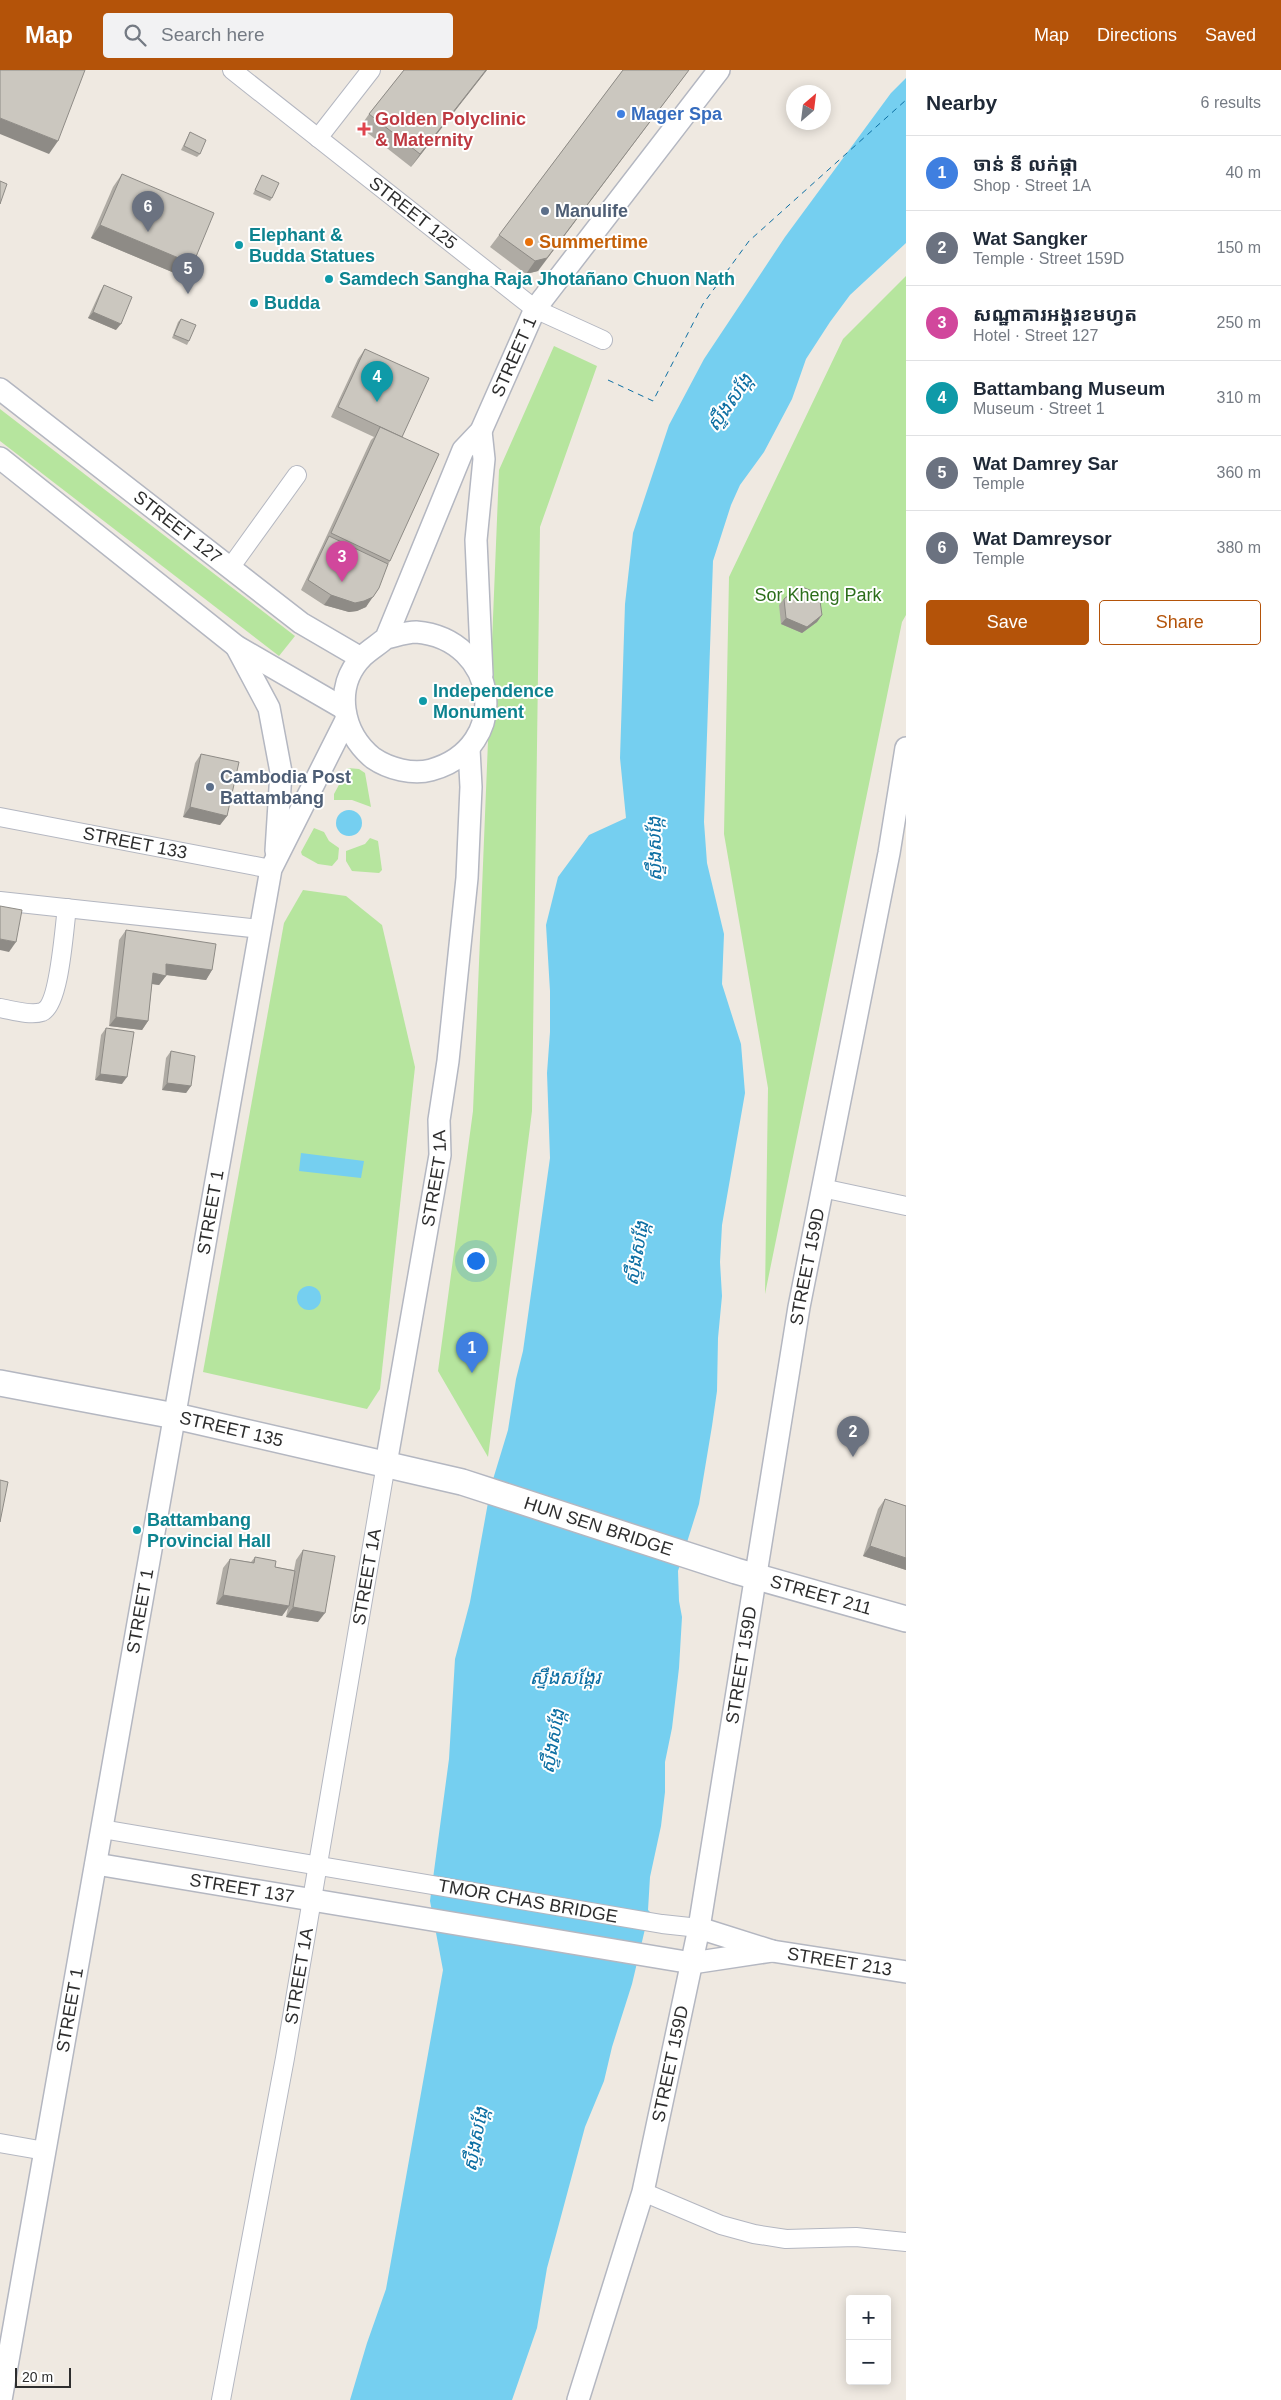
<!DOCTYPE html>
<html lang="en">
<head>
<meta charset="utf-8">
<style>
	:root { --surface:#fff; --page:#f2f2f3; --text:#1f2937; --muted:#747a83; --line:#e0e1e3; --accent:#b45309 }
	body { margin:0; font-family:Arial,"Noto Sans Khmer",sans-serif; background:var(--page); color:var(--text) }
	.controls { position:absolute; right:15px; bottom:15px; display:grid; overflow:hidden; border-radius:5px; box-shadow:0 2px 12px #0003 }
	.controls button { width:45px; height:45px; display:grid; place-items:center; padding:0; border:0; border-bottom:1px solid var(--line); background:var(--surface); color:var(--text); font:25px sans-serif }
	.compass { position:absolute; left:786px; top:15px; width:45px; height:45px; border-radius:50%; background:var(--surface); box-shadow:0 2px 12px #0003; rotate:28deg }
	.scale { position:absolute; left:15px; bottom:12px; width:56px; box-sizing:border-box; padding-left:5px; border:2px solid #2e2e2e; border-top:0; font-size:14px; line-height:18px; white-space:nowrap; color:#2e2e2e; -webkit-text-stroke:4px #fff; paint-order:stroke }
	.you { position:absolute; left:475px; top:1190px; width:18px; height:18px; margin:-12px; border:4px solid #fff; border-radius:50%; background:#1a73e8; box-shadow:0 0 0 8px #1a73e833 }
	.badge { display:grid; place-items:center; width:32px; height:32px; border-radius:50%; background:var(--accent); color:#fff; font-size:16px; font-weight:700 }
	.pin { position:absolute; translate:-50% -41px; filter:drop-shadow(0 1px 2px #0008) }
	.pin::after { content:''; position:absolute; top:26px; width:18px; height:15px; background:inherit; clip-path:polygon(0 0,100% 0,50% 100%) }
	.list { margin:0; padding:0; list-style:none }
	h2 { display:flex; justify-content:space-between; align-items:center; height:65px; margin:0; padding:0 20px; font-size:21px }
	h2 small { font-size:16px; font-weight:400; color:var(--muted) }
	.list li { display:grid; grid-template-columns:32px 1fr auto; gap:15px; align-items:center; box-sizing:border-box; height:75px; padding:0 20px; border-top:1px solid var(--line) }
	.list b { display:block; font-size:19px; white-space:nowrap }
	.list p { margin:0; font-size:16px; white-space:nowrap; color:var(--muted) }
	.list em { font-size:16px; font-style:normal; color:var(--muted) }
	.actions { display:flex; gap:10px; padding:15px 20px }
	.actions a { flex:1; padding:11px 0; border:1px solid var(--accent); border-radius:5px; text-align:center; font-size:18px; color:var(--accent) }
	.actions .main { background:var(--accent); color:#fff }
	.icon { flex:none; width:28px; height:28px; fill:none; stroke:currentColor; stroke-width:2; stroke-linecap:round; stroke-linejoin:round }
	.map { position:relative; flex:none; width:906px; height:2330px; overflow:hidden }
	header { display:flex; align-items:center; gap:30px; box-sizing:border-box; height:70px; padding:0 25px; background:var(--accent); color:#fff }
	header strong { font-size:24px }
	nav { display:flex; gap:28px; margin-inline-start:auto; font-size:18px }
	.search { width:350px; height:45px; background:var(--page); display:flex; align-items:center; gap:12px; box-sizing:border-box; padding:0 18px; border-radius:5px; color:var(--muted); font-size:19px }
	main { display:flex }
	aside { flex:1; background:var(--surface) }
	.map>svg:first-child { display:block }
</style>
</head>
<body>
<header>
<strong>Map</strong>
<div class="search"><svg class="icon" aria-label="search" viewBox="0 0 24 24"><circle cx="10" cy="10" r="6"/><path d="M15 15l6 6"/></svg>Search here</div>
<nav><a>Map</a><a>Directions</a><a>Saved</a></nav>
</header>
<main>
<div class="map">
<svg width="906" height="2330" viewBox="0 0 906 2330">
	<rect width="100%" height="100%" fill="#efe9e1"/>
	<g fill="#b6e59e">
		<polygon points="906,206 906,545 902,552 765,1224 768,1018 724,764 729,507 843,269"/>
		<polygon points="554,276 597,296 540,457 532,1041 488,1387 438,1301 473,1041 499,400"/>
		<polygon points="0,339 295,566 279,586 0,371"/>
		<polygon points="348,698 359,699 365,703 371,737 352,730 334,730 334,724"/>
		<polygon points="314,758 324,762 329,771 339,778 338,789 332,796 318,794 302,785 301,782"/>
		<polygon points="370,768 378,771 382,800 379,803 352,801 346,791 346,781 365,774"/>
		<polygon points="303,820 346,826 382,855 415,997 380,1319 367,1339 203,1302 284,853"/>
	</g>
	<g fill="#75cff0">
		<polygon points="906,8 906,173 850,225 830,252 806,289 792,329 764,382 740,415 731,435 713,491 704,752 707,793 724,864 722,914 741,974 745,1023 722,1155 720,1192 722,1226 718,1268 717,1321 712,1356 699,1434 678,1501 679,1531 682,1547 679,1598 672,1658 665,1692 665,1722 661,1756 650,1807 648,1840 662,1854 645,1859 632,1914 612,1977 604,2011 585,2057 556,2165 547,2198 537,2258 512,2330 350,2330 367,2273 386,2219 443,1900 430,1831 449,1689 455,1589 470,1532 491,1416 508,1360 516,1309 523,1281 550,1088 547,1003 550,962 550,921 546,855 558,807 589,765 626,748 620,688 625,534 633,463 669,355 704,289 785,167 891,23"/>
		<circle cx="349" cy="753" r="13"/>
		<polygon points="301,1083 364,1091 361,1108 299,1101"/>
		<circle cx="309" cy="1228" r="12"/>
	</g>
	<g fill="none" stroke-linecap="round" stroke-linejoin="round">
		<polyline stroke="#0d6fa3" stroke-width="1" stroke-dasharray="6 5" stroke-linecap="butt" points="608,310 653,331 703,234 749,171 906,30"/>
		<defs>
			<g id="minor">
				<polyline points="232,0 535,239 603,270"/>
				<polyline points="318,68 371,0"/>
				<polyline points="230,498 297,405"/>
				<polyline points="0,747 271,799"/>
				<polyline points="0,831 260,859"/>
				<path d="M0,938C12,940 30,946 42,942C60,935 64,857 67,838"/>
				<polyline points="822,1118 906,1136"/>
				<polyline points="102,1759 662,1854 699,1858"/>
				<polyline points="0,2073 45,2081"/>
				<polyline points="643,2122 721,2155 754,2164 786,2169 856,2167 906,2172"/>
				<path id="s1" d="M221,2330L285,1988L386,1394"/>
			</g>
			<g id="tertiary">
				<path id="s2" d="M0,319L301,553L361,588"/>
				<polyline points="481,361 484,389 476,470 482,605"/>
				<polyline points="0,388 236,576 343,638"/>
				<path id="s3" d="M386,568C395,566 407,562 416,562C499,569 513,677 431,700C413,705 389,699 373,688C342,663 333,617 362,587C369,580 378,575 386,568L463,380L481,361L535,239L719,0"/>
				<polyline points="236,576 269,638 281,702 276,781"/>
				<path id="s4" d="M386,1394L440,1085L439,1050L448,991L467,808L471,717L469,679"/>
				<path id="s5" d="M96,1794L692,1893L772,1881"/>
				<path id="s6" d="M699,1858L772,1881L906,1902"/>
				<path id="s7" d="M1,2330L271,799L346,650"/>
				<path id="s8" d="M578,2330L643,2122L699,1858L799,1237L889,783L906,678"/>
			</g>
			<g id="secondary">
				<path id="s9" d="M0,1313L175,1346L462,1412L736,1501L906,1549"/>
			</g>
		</defs>
		<use href="#minor" stroke="#b4b7c1" stroke-width="20"/>
		<use href="#tertiary" stroke="#b4b7c1" stroke-width="24"/>
		<use href="#secondary" stroke="#b4b7c1" stroke-width="28"/>
		<use href="#minor" stroke="#fff" stroke-width="18"/>
		<use href="#tertiary" stroke="#fff" stroke-width="21"/>
		<use href="#secondary" stroke="#fff" stroke-width="25"/>
	</g>
	<g fill="#afaba4">
		<polygon points="404,0 487,0 411,97 360,57 369,44"/>
		<polygon points="623,0 538,201 526,204 490,177"/>
		<polygon points="190,62 200,84 197,87 181,80"/>
		<polygon points="122,104 184,207 91,168 113,117"/>
		<polygon points="262,105 272,128 270,131 253,124"/>
		<polygon points="104,215 116,260 88,248 100,222"/>
		<polygon points="181,249 189,271 187,275 172,268 178,252"/>
		<polygon points="365,279 402,367 390,491 366,537 357,541 349,542 324,535 301,520 322,476 371,370 374,367 331,347 358,289"/>
		<polygon points="784,529 822,545 817,552 802,563 781,554 779,535"/>
		<polygon points="201,684 227,746 220,755 183,747 195,693"/>
		<polygon points="126,860 212,900 206,910 166,905 159,915 152,914 148,951 142,960 109,956 119,870"/>
		<polygon points="106,958 122,1014 95,1010 101,965"/>
		<polygon points="171,981 191,1016 186,1023 162,1020 166,988"/>
		<polygon points="885,1429 906,1436 906,1500 863,1486 878,1439"/>
		<polygon points="303,1480 318,1552 286,1547 288,1538 282,1546 216,1534 223,1498 230,1489 251,1492 255,1487 275,1497 294,1500 296,1490"/>
	</g>
	<g fill="#8e8b86">
		<polygon points="486,0 487,0 411,97 420,84"/>
		<polygon points="689,0 538,201 526,204 535,191"/>
		<polygon points="0,48 58,71 49,84 0,64"/>
		<polygon points="100,155 193,194 184,207 91,168"/>
		<polygon points="93,242 121,254 116,260 88,248"/>
		<polygon points="379,518 366,537 357,541 349,542 324,535 331,525"/>
		<polygon points="822,545 817,552 802,563 781,554 786,548"/>
		<polygon points="190,737 227,746 220,755 183,747"/>
		<polygon points="0,869 16,872 9,882 0,880"/>
		<polygon points="166,894 212,900 206,910 159,904"/>
		<polygon points="153,903 166,906 159,915 146,913"/>
		<polygon points="116,947 148,951 142,960 109,956"/>
		<polygon points="100,1004 127,1007 122,1014 95,1010"/>
		<polygon points="167,1013 191,1016 186,1023 162,1020"/>
		<polygon points="870,1476 906,1488 906,1500 863,1486"/>
		<polygon points="223,1525 289,1536 282,1546 216,1534"/>
		<polygon points="293,1537 325,1543 318,1552 286,1547"/>
	</g>
	<g fill="#cbc7bf" stroke="#8e8b86">
		<polygon points="0,0 85,0 58,71 0,48"/>
		<polygon points="404,0 486,0 420,84 369,44"/>
		<polygon points="623,0 689,0 547,188 535,191 499,165"/>
		<polygon points="190,62 206,70 200,84 184,76"/>
		<polygon points="122,104 214,143 193,194 100,155"/>
		<polygon points="262,105 279,113 272,128 255,120"/>
		<polygon points="0,111 7,114 0,134"/>
		<polygon points="104,215 132,227 121,254 93,242"/>
		<polygon points="181,249 196,255 189,271 174,265"/>
		<polygon points="365,279 429,308 402,367 338,337"/>
		<polygon points="380,357 439,384 390,491 331,463"/>
		<polygon points="329,466 388,494 379,518 373,527 364,531 355,533 331,525 308,510"/>
		<polygon points="800,516 819,524 822,545 807,557 786,548 784,529"/>
		<polygon points="201,684 239,692 227,746 190,737"/>
		<polygon points="0,836 22,840 16,872 0,869"/>
		<polygon points="126,860 216,874 212,900 166,894 166,906 153,903 148,951 116,947"/>
		<polygon points="106,958 134,962 127,1007 100,1004"/>
		<polygon points="171,981 195,986 191,1016 167,1013"/>
		<polygon points="0,1410 8,1412 0,1452"/>
		<polygon points="885,1429 906,1436 906,1488 870,1476"/>
		<polygon points="303,1480 335,1486 325,1543 293,1537"/>
		<polygon points="255,1487 276,1491 275,1497 295,1501 289,1536 223,1525 230,1489 254,1493"/>
	</g>
	<circle fill="#3f7fe0" stroke="#fff" stroke-width="2" cx="621" cy="44" r="5"/>
	<path fill="#e0444e" stroke="#fff" stroke-width="2" d="M361.5 51.5h5v5h5v5h-5v5h-5v-5h-5v-5h5z"/>
	<g fill="#5c6f8a" stroke="#fff" stroke-width="2">
		<circle cx="545" cy="141" r="5"/>
		<circle cx="210" cy="717" r="5"/>
	</g>
	<circle fill="#e8710a" stroke="#fff" stroke-width="2" cx="529" cy="172" r="5"/>
	<g fill="#0f9aa8" stroke="#fff" stroke-width="2">
		<circle cx="239" cy="175" r="5"/>
		<circle cx="329" cy="209" r="5"/>
		<circle cx="254" cy="233" r="5"/>
		<circle cx="423" cy="631" r="5"/>
		<circle cx="137" cy="1460" r="5"/>
	</g>
	<g text-anchor="middle" stroke-width="4" stroke-linejoin="round" paint-order="stroke">
		<g font-size="18" font-weight="bold" fill="#366cbe" stroke="#fff" text-anchor="start">
			<text x="631" y="50">Mager Spa</text>
		</g>
		<g font-size="18" font-weight="bold" fill="#be3a42" stroke="#fff" text-anchor="start">
			<text x="375" y="55">Golden Polyclinic<tspan x="375" dy="21">&amp; Maternity</tspan></text>
		</g>
		<g font-size="18" font-weight="bold" fill="#4e5e75" stroke="#fff" text-anchor="start">
			<text x="555" y="147">Manulife</text>
			<text x="220" y="713">Cambodia Post<tspan x="220" dy="21">Battambang</tspan></text>
		</g>
		<g font-size="18" fill="#2e2e2e" stroke="#fff">
			<text transform="translate(413 143) rotate(38)" y="6">STREET 125</text>
			<text dy="6" stroke="none"><textPath href="#s3" startOffset="750">STREET 1</textPath></text>
			<text dy="6" stroke="none"><textPath href="#s2" startOffset="225">STREET 127</textPath></text>
			<text transform="translate(135 773) rotate(11)" y="6">STREET 133</text>
			<text dy="6" stroke="none"><textPath href="#s4" startOffset="290">STREET 1A</textPath></text>
			<text dy="6" stroke="none"><textPath href="#s7" startOffset="1206">STREET 1</textPath></text>
			<text dy="6" stroke="none"><textPath href="#s8" startOffset="1158">STREET 159D</textPath></text>
			<text dy="6" stroke="none"><textPath href="#s9" startOffset="236">STREET 135</textPath></text>
			<text dy="6" stroke="none"><textPath href="#s9" startOffset="616">HUN SEN BRIDGE</textPath></text>
			<text dy="6" stroke="none"><textPath href="#s1" startOffset="836">STREET 1A</textPath></text>
			<text dy="6" stroke="none"><textPath href="#s9" startOffset="849">STREET 211</textPath></text>
			<text dy="6" stroke="none"><textPath href="#s7" startOffset="801">STREET 1</textPath></text>
			<text dy="6" stroke="none"><textPath href="#s8" startOffset="754">STREET 159D</textPath></text>
			<text dy="6" stroke="none"><textPath href="#s5" startOffset="148">STREET 137</textPath></text>
			<text transform="translate(528 1831) rotate(10)" y="6">TMOR CHAS BRIDGE</text>
			<text dy="6" stroke="none"><textPath href="#s6" startOffset="145">STREET 213</textPath></text>
			<text dy="6" stroke="none"><textPath href="#s1" startOffset="431">STREET 1A</textPath></text>
			<text dy="6" stroke="none"><textPath href="#s7" startOffset="396">STREET 1</textPath></text>
			<text dy="6" stroke="none"><textPath href="#s8" startOffset="349">STREET 159D</textPath></text>
		</g>
		<g font-size="18" font-weight="bold" fill="#0d838f" stroke="#fff" text-anchor="start">
			<text x="249" y="171">Elephant &amp;<tspan x="249" dy="21">Budda Statues</tspan></text>
			<text x="339" y="215">Samdech Sangha Raja Jhotañano Chuon Nath</text>
			<text x="264" y="239">Budda</text>
			<text x="433" y="627">Independence<tspan x="433" dy="21">Monument</tspan></text>
			<text x="147" y="1456">Battambang<tspan x="147" dy="21">Provincial Hall</tspan></text>
		</g>
		<g font-size="18" font-weight="bold" fill="#c56008" stroke="#fff" text-anchor="start">
			<text x="539" y="178">Summertime</text>
		</g>
		<g font-size="18" fill="#2c6e1b" stroke="#fff">
			<text x="818" y="531">Sor Kheng Park</text>
		</g>
		<g font-size="19" font-style="italic" fill="#0d6fa3" stroke="#fff">
			<text transform="translate(729 332) rotate(-55)" y="7">ស្ទឹងសង្កែ</text>
			<text transform="translate(654 779) rotate(-91)" y="7">ស្ទឹងសង្កែ</text>
			<text transform="translate(636 1183) rotate(-80)" y="7">ស្ទឹងសង្កែ</text>
			<text x="565" y="1614">ស្ទឹងសង្កែរ</text>
			<text transform="translate(552 1671) rotate(-80)" y="7">ស្ទឹងសង្កែ</text>
			<text transform="translate(475 2069) rotate(-79)" y="7">ស្ទឹងសង្កែ</text>
		</g>
	</g>
</svg>
<div class="controls">
<button>+</button>
<button>−</button>
</div>
<svg class="compass" viewBox="-18 -18 36 36"><path d="M0-13l5 13h-10z" fill="#e53935"/><path d="M0 13l5-13h-10z" fill="#747a83"/></svg>
<div class="scale">20 m</div>
<div class="you"></div>
<div class="pin badge" style="left:472px;top:1303px;background:#3f7fe0">1</div>
<div class="pin badge" style="left:853px;top:1387px;background:#6b7280">2</div>
<div class="pin badge" style="left:342px;top:512px;background:#d1479c">3</div>
<div class="pin badge" style="left:377px;top:332px;background:#0f9aa8">4</div>
<div class="pin badge" style="left:188px;top:224px;background:#6b7280">5</div>
<div class="pin badge" style="left:148px;top:162px;background:#6b7280">6</div>
</div>
<aside>
<h2>Nearby<small>6 results</small></h2>
<ul class="list">
<li><span class="badge" style="background:#3f7fe0">1</span><div><b>ចាន់ នី លក់ផ្កា</b><p>Shop · Street 1A</p></div><em>40 m</em></li>
<li><span class="badge" style="background:#6b7280">2</span><div><b>Wat Sangker</b><p>Temple · Street 159D</p></div><em>150 m</em></li>
<li><span class="badge" style="background:#d1479c">3</span><div><b>សណ្ឋាគារអង្គរខមហ្វត</b><p>Hotel · Street 127</p></div><em>250 m</em></li>
<li><span class="badge" style="background:#0f9aa8">4</span><div><b>Battambang Museum</b><p>Museum · Street 1</p></div><em>310 m</em></li>
<li><span class="badge" style="background:#6b7280">5</span><div><b>Wat Damrey Sar</b><p>Temple</p></div><em>360 m</em></li>
<li><span class="badge" style="background:#6b7280">6</span><div><b>Wat Damreysor</b><p>Temple</p></div><em>380 m</em></li>
</ul>
<div class="actions"><a class="main">Save</a><a>Share</a></div>
</aside>
</main>
</body>
</html>
